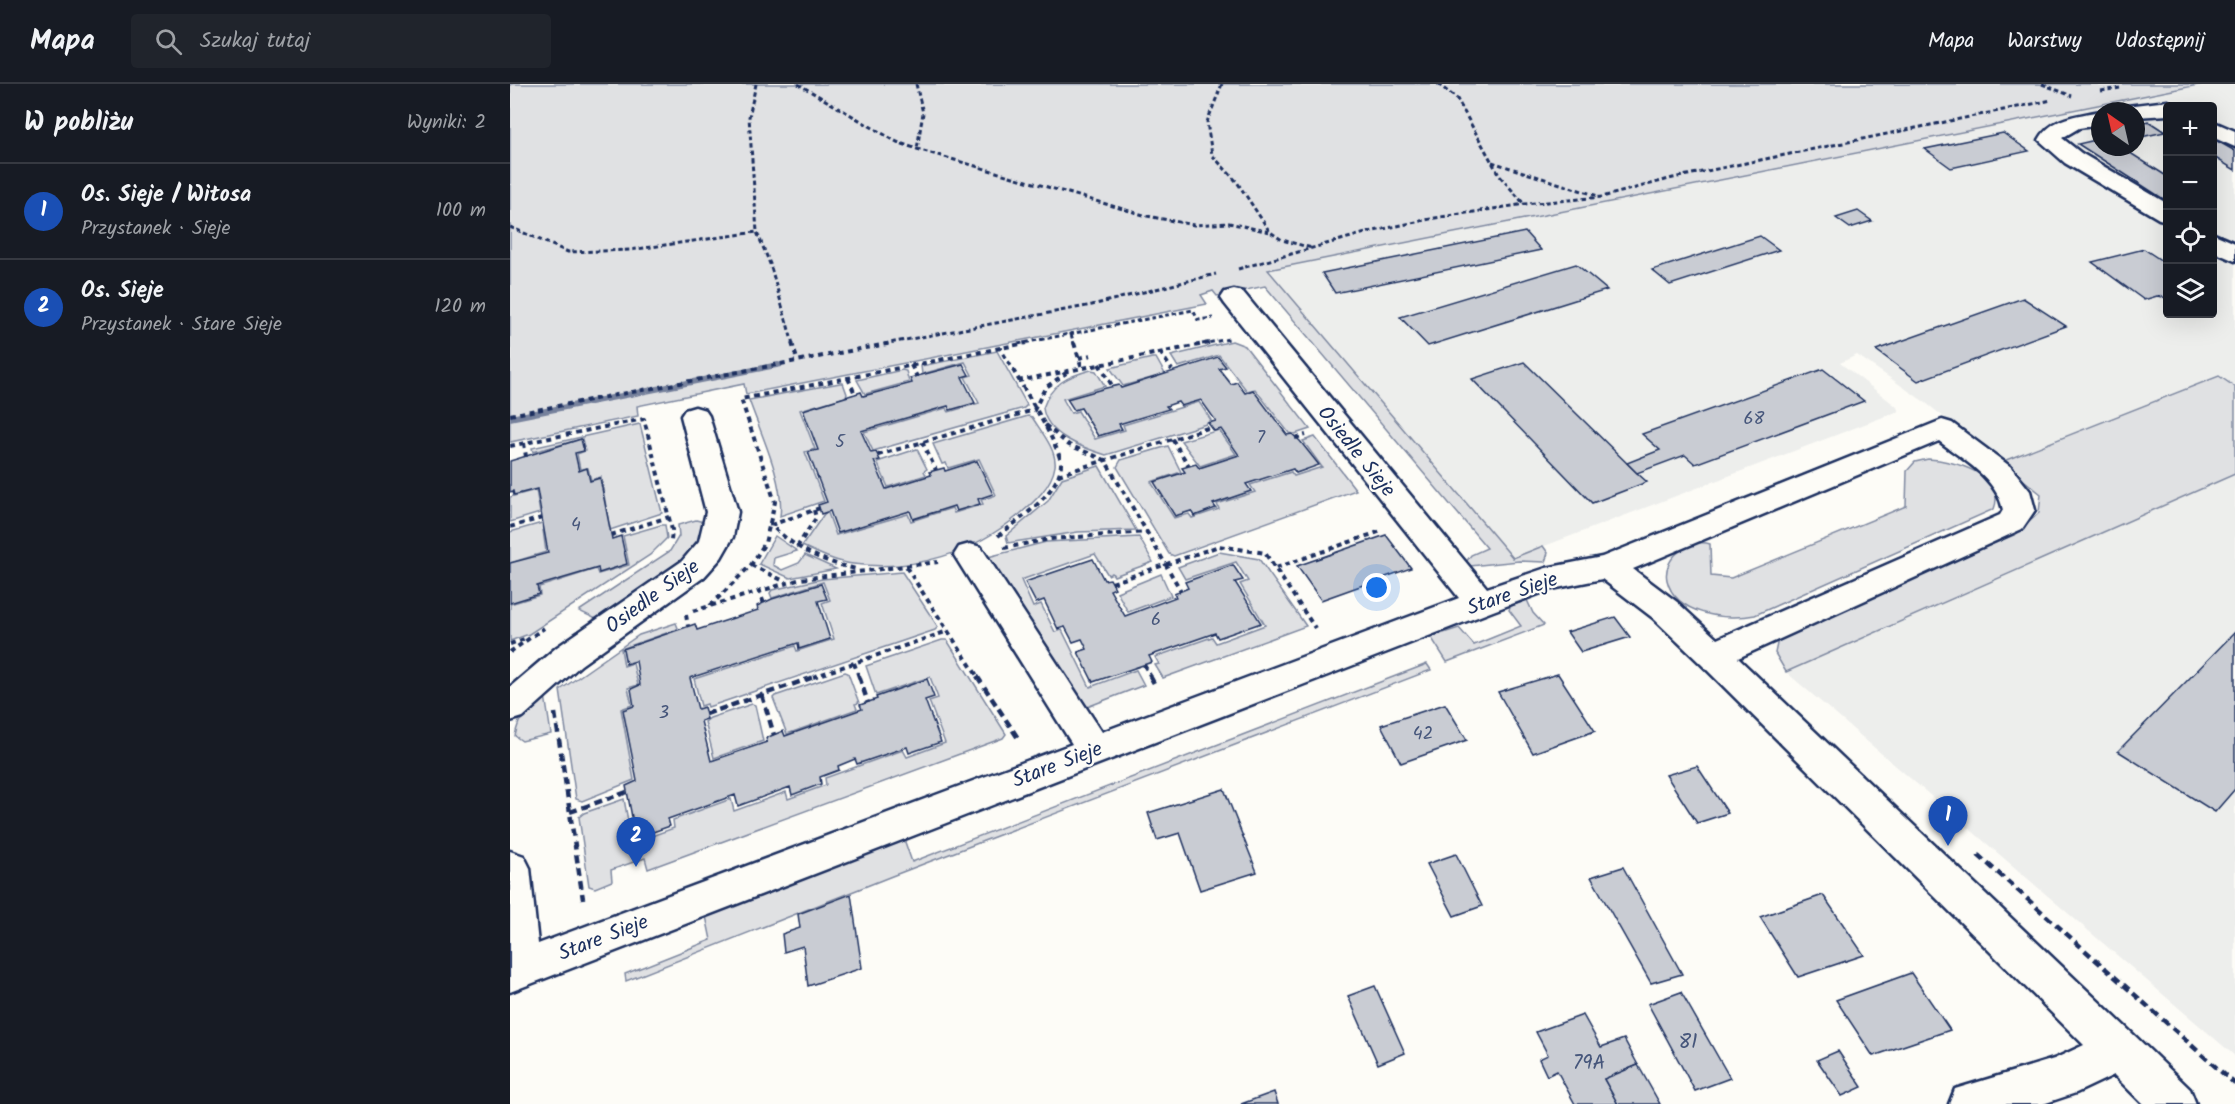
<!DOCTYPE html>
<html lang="pl">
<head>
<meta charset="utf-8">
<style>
	:root { --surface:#171b24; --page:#20242c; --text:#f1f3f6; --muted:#9ea1a6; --line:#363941; --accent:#1f6fb2 }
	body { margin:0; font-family:Kalam,sans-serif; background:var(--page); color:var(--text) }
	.controls { position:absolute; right:18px; top:18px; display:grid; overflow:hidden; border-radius:6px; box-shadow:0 6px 24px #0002 }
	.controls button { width:54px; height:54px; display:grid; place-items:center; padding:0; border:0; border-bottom:2px solid var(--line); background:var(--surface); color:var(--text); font:30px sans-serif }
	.compass { position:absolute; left:1581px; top:18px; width:54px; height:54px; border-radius:50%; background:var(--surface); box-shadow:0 6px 24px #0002; rotate:326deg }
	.you { position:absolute; left:867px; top:504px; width:21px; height:21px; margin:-15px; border:4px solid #fff; border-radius:50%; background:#1a73e8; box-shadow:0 0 0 9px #1a73e833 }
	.badge { display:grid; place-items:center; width:39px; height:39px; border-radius:50%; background:var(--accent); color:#fff; font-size:20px; font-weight:700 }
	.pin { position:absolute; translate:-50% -50px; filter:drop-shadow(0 2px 3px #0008) }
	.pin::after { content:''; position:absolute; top:32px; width:21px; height:18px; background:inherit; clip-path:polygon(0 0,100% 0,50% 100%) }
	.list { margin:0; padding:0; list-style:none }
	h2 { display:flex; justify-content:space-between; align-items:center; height:78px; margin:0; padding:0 24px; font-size:26px }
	h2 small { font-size:20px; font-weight:400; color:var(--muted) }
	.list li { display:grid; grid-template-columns:39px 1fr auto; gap:18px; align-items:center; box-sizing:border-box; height:96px; padding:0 24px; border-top:2px solid var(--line) }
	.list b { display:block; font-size:22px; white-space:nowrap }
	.list p { margin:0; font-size:20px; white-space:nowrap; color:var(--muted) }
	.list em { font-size:20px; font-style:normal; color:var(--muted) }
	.icon { flex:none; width:33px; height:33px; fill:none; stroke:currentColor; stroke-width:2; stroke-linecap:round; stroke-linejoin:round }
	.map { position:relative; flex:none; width:1725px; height:1020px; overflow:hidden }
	header { display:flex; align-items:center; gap:36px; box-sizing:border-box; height:84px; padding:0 30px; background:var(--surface); border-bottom:2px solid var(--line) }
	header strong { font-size:28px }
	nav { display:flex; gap:33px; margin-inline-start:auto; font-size:21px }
	.search { width:420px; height:54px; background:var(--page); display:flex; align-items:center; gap:15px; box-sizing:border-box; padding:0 21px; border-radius:6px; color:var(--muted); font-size:22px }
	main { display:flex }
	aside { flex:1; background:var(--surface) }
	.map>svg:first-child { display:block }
</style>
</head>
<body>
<header>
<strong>Mapa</strong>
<div class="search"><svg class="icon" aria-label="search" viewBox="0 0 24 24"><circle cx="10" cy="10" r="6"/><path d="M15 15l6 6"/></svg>Szukaj tutaj</div>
<nav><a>Mapa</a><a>Warstwy</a><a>Udostępnij</a></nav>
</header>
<main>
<aside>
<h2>W pobliżu<small>Wyniki: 2</small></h2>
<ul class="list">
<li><span class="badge" style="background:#1a4fb4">1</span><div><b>Os. Sieje / Witosa</b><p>Przystanek · Sieje</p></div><em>100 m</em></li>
<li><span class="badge" style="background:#1a4fb4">2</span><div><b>Os. Sieje</b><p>Przystanek · Stare Sieje</p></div><em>120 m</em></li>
</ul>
</aside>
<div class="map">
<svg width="1725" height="1020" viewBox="0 0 1725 1020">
	<rect width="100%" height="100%" fill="#fdfcf7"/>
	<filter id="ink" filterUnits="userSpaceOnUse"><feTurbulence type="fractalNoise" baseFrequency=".0167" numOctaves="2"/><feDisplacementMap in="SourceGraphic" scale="12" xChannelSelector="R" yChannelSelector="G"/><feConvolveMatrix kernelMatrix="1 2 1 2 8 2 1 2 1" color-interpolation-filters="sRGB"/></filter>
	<g filter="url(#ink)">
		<g fill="#edeeec" fill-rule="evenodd">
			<path d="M1695,0H1725V303L1709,292L1491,378L1416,319L1347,271L1330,279L1386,322L1389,327L1003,474L757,186ZM1658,22H1702V230H1658ZM1590,27H1626V63H1590Z"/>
			<polygon points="1725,390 1725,972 1276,588"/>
		</g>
		<g fill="#e0e1e3" stroke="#7e88a0" stroke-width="1.5">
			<polygon points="0,0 1693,0 758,186 1003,474 1033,462 1038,469 1035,478 1009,477 960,482 956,478 961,471 977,464 755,202 707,212 703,207 691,211 697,220 236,310 234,300 127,322 128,332 0,358"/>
			<polygon points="722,257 735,262 800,345 785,350 779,349 745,305 737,307 709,271 668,283 661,272"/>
			<polygon points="487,267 517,321 514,324 363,367 354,348 436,324 439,328 469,319 455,293 462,291 455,278 412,290 411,282"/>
			<polygon points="642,274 646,274 655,290 613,302 600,284"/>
			<polygon points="392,286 396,287 399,298 355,310 347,296"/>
			<path d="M581,286L586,287L595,302L553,315L561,329L568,327L585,355L615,346L613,341L689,318L701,336L696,340L596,371C573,364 536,351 533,324C541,300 558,292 581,286Z"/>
			<polygon points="1709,292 1725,303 1725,390 1276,588 1265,569 1268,555 1285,545 1506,450 1529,429 1531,410 1491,378"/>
			<path d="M330,299H333L337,310L335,313L290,326L305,365L295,368L314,417L270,432C275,399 250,348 239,316Z"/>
			<path d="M518,332L522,333C530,346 547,366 545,382C542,402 524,418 510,430C463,469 405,488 343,480C325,478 308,469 292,462L314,430L318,429L326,451L398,430L401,437L442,424L444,429L473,420L471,416L486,411L469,375L438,384L436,379L432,380L423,360Z"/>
			<polygon points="130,340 152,429 100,446 91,393 81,396 78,384 70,385 67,370 75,367 72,355 23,368 22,364"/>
			<polygon points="709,346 726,370 690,382 671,357"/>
			<polygon points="805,353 846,406 664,472 659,470 607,383 611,376 658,362 671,388 641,398 664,434 679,430 682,434 709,425 707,420 745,408 740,401 781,388 784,392 812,383 793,357"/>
			<polygon points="407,365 417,385 414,387 416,391 378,403 367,378"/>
			<path d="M1418,375C1443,376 1497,391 1484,425L1245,531C1217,537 1165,531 1157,496C1152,473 1181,454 1200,460L1201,492L1221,494L1396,422L1397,387L1405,378Z"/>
			<polygon points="589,382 626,446 568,448 498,459 496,452 538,417 552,394"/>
			<polygon points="26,406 30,429 0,438 0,413"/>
			<polygon points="186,436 194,438 192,454 174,477 88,536 69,527 160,467 169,452 168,441"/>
			<polygon points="32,439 36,468 0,479 0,448"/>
			<polygon points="151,441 155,441 157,454 140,471 19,550 0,557 0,520 30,511 29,503 86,485 88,490 119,481 113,452"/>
			<polygon points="265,452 287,467 264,474 263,481 272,486 289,479 295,471 326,485 280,494 249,480"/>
			<polygon points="629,453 643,478 604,492 602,489 598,491 585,470 511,496 523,523 531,520 545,548 552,546 580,603 626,586 634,601 577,623 474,474 536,458"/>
			<polygon points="709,468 749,475 796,542 653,594 645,581 649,580 645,573 702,553 706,559 755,541 730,500 738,497 726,478 675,495 668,483"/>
			<polygon points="392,488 428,543 425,546 198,623 197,620 191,622 184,595 285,562 287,567 324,555 312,519 320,516 313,498 262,514 260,509 262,506 312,495"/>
			<polygon points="651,490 661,512 618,528 607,508"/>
			<polygon points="1017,516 1023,529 1034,541 937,578 921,553 949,544 964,561 1011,542 999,526 1001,522"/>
			<polygon points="166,539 168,544 165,546 111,565 114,582 123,579 128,601 118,604 122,621 111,625 124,696 72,717 66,715 50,606 129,551"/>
			<polygon points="432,556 437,556 496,650 493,654 138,785 135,774 101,786 102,797 85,804 79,802 69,733 74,729 114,715 122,759 164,744 163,736 221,715 224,727 276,708 278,715 316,701 315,694 393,666 397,673 435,659 419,617 428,614 420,593 366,611 356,582"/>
			<polygon points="917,580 921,586 382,792 116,897 115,890 201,856 196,832 389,755 395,758 402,778"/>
			<polygon points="335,588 338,589 349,619 345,620 347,625 277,650 263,614 265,612"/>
			<path d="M34,605L41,650L12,657L5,652C9,631 19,620 34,605Z"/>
			<polygon points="242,620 245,621 253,657 204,674 195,638 200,634"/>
		</g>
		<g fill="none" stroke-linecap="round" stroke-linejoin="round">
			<polygon fill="#76819c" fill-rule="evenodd" points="268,278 272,279 272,283 0,337 0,331"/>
		</g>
		<g fill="#c9ccd3" stroke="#1b2f5e" stroke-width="1.5">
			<polygon points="1638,37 1655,48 1626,54 1626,40"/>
			<polygon points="1493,49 1519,67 1441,84 1415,65"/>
			<polygon points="1702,54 1725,67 1725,86 1702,72"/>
			<polygon points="1590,55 1590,63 1611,63 1658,93 1658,118 1568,60"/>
			<polygon points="1348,127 1362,137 1340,144 1326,134"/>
			<polygon points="1015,148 1031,166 825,209 812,189"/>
			<polygon points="1250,152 1269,166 1160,201 1142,186"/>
			<polygon points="1634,165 1658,181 1658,214 1647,212 1634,216 1582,178"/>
			<polygon points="1066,180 1097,206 918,262 890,233"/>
			<polygon points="1513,214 1556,242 1408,297 1366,266"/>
			<polygon points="708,273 716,283 709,285 721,300 727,298 735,309 743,306 777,351 782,350 790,357 809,381 786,389 783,385 736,400 741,407 703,420 706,424 684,432 681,427 665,432 644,398 675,388 672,384 686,380 689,384 729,371 711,345 704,347 698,339 706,337 691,316 671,322 668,318 656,322 659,325 609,340 612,345 588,352 571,324 564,326 557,315 596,304 609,301 611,304"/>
			<polygon points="1014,278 1127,389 1137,398 1082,419 962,295"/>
			<polygon points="453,280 459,291 452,293 465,319 440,326 438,322 351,347 361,369 366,368 370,376 364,377 376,405 421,391 419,388 434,384 435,387 467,377 483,410 468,415 470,420 446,427 444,422 403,435 400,427 328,449 320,427 311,430 308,421 317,418 298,368 308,366 293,326 345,310 351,308 353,312 402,299 400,294"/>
			<polygon points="1313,285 1354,317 1185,380 1175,371 1127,389 1117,379 1150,366 1132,350"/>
			<polygon points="71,355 74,367 65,369 69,387 77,384 80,397 90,394 102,455 111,452 117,480 89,489 88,484 27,502 29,510 0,519 0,479 38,469 27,405 4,411 3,407 0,408 0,377"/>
			<polygon points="876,451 901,484 811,516 787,482"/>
			<polygon points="583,475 594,496 600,495 605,504 600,506 615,532 666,513 664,510 678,504 675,498 723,481 733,496 725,498 751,539 708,554 705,549 639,572 642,578 583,598 568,568 577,565 572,555 563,558 555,543 548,545 534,516 526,519 515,498"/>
			<polygon points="311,500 317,515 308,517 320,555 289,565 288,559 180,594 188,625 194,623 197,635 191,637 201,677 257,658 256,654 273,647 275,652 352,625 350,621 367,615 366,613 417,595 424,613 415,616 431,658 399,669 397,663 347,680 345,675 328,682 329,686 310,693 311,700 282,711 280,703 228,722 225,711 158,735 160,742 126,754 116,702 127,697 113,626 124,622 121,605 130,601 126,577 116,580 113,565 185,540 187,546 248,526 247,522 262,515"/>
			<polygon points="1105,533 1120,553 1071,568 1057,548"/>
			<polygon points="1725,548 1725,705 1705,728 1608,667"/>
			<polygon points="1048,590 1085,647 1023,669 988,608"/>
			<polygon points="935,620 957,656 891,679 871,641"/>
			<polygon points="1187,682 1218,729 1187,739 1156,691"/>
			<polygon points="714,705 747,788 690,806 670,749 647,756 638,729"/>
			<polygon points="946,770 972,822 944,832 917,780"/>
			<polygon points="1113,783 1172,890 1141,899 1081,793"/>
			<polygon points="341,810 352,884 298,902 293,862 274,868 272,850 290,844 288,830"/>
			<polygon points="1313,811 1354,871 1288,893 1250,833"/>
			<polygon points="1401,889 1440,946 1363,972 1326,916"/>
			<polygon points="865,902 895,969 868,980 838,912"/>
			<polygon points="1171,908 1220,994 1185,1007 1138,920"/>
			<polygon points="1073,931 1091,963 1114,955 1128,981 1094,995 1108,1020 1065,1020 1047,987 1037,992 1029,975 1038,971 1026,948"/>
			<polygon points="1328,967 1352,1003 1332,1012 1307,976"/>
			<polygon points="1128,981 1150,1020 1108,1020 1094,995"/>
			<polygon points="764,1008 768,1020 731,1020"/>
		</g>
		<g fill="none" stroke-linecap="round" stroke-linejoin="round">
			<defs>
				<g id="minor">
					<polygon points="1658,17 1668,22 1658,22 1658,31 1626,33 1626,27 1614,27 1617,22"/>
					<path d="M1590,27V41L1569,44L1552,54L1571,69L1658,120V137L1649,135L1555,79L1529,56C1541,33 1567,32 1590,27Z"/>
					<polygon points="1702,37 1725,47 1725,63 1702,53"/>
					<polygon points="1702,149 1725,159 1725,177 1702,167"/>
					<path d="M724,206L733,208L977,504L1036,484L1092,473L1432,336L1442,339L1501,383L1520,407L1525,426L1512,445L1228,574L1625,952L1680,1005L1686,1020H1633L1604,991L1566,1009L1533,1020H1439L1445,1005L1544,975L1574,961L1191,580L1143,534L1092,495L1042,505L983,527L0,908V767L14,772L20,784L28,860L562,660L444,471L449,463L460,460L471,463L592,648L949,514L715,220L711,214L715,208ZM1429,357C1453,376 1487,394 1493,426L1490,431L1207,555L1167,518L1123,485Z"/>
					<polygon points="185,323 195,326 199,332 228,428 223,453 211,474 194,493 71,581 13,633 0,637 0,603 47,563 172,477 189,457 196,428 171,332 175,326"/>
				</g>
			</defs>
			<use href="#minor" stroke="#1b2f5e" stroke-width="5"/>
			<g stroke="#1b2f5e" stroke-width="3" stroke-dasharray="4.5 3" stroke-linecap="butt">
				<polyline points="246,0 239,33 247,148 260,180 283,260"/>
				<polyline points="288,0 387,58 407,65 637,132 684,141 719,139 760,148"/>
				<polyline points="406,0 413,29 407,65"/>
				<polyline points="712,0 697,38 702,71 727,98 760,148 772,156 802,164"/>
				<polyline points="928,0 947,15 989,91 1014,120"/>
				<polyline points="1532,0 1562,12"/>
				<polyline points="1591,7 1610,4"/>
				<polyline points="982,78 1088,112"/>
				<polyline points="0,143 58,168 120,166 247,148"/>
				<polyline points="728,185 859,148 925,134 1015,120 1092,113 1163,94 1542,16"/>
				<polyline points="561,250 564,260"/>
				<polyline points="374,260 582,221 706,190"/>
				<polyline points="508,260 683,226 688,236 703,234"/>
				<polyline points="692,260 719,255"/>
			</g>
			<g stroke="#1b2f5e" stroke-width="4" stroke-dasharray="5 4.5" stroke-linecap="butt">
				<polyline points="282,259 287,275"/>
				<polyline points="564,259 572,284"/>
				<polyline points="650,268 662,286"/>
				<polyline points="569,274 581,271"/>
				<polyline points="589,280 603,303"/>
				<polyline points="401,281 407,293"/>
				<polyline points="338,294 345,310"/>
				<polyline points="508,297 699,259"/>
				<polyline points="0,331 382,259"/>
				<polyline points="535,341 559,361 595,376 671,507"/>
				<polyline points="785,354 796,351"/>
				<polyline points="662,355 679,382"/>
				<polyline points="412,358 426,386"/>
				<polyline points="14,359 16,373"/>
				<polyline points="0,362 134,335 162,446 161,457"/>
				<polyline points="368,371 524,326 535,304 556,289"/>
				<polyline points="548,391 701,343"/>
				<path d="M310,424L261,441C285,465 313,478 346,485"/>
				<polyline points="0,443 32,434"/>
				<polyline points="101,451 159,433"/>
				<path d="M488,452C508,436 550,409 551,380C551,362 501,284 490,264"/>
				<polyline points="287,463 306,434 304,426"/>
				<polyline points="494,464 540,455 637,448"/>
				<polyline points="241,481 276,498"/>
				<polyline points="396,483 468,593"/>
				<polyline points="766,484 871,447"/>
				<polyline points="602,499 709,462 755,469 805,544"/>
				<polyline points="249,505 254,520"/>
				<polyline points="200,522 241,481 255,459 265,418 231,315 516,259"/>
				<polyline points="183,527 291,495 428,478"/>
				<polyline points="176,531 178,542"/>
				<polyline points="0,560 17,554"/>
				<polyline points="0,568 34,544"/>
				<polyline points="344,579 349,593"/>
				<polyline points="634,581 641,593"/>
				<polyline points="303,593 438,547"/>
			</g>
			<g stroke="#1b2f5e" stroke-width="4.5" stroke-dasharray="8 5" stroke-linecap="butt">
				<polyline points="349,592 358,619"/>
				<polyline points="467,592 508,654"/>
				<polyline points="640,592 646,603"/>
				<polyline points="252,611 264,651"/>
				<polyline points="45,629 73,815"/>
				<polyline points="196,630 307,592"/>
				<polyline points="60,728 117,708"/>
				<polyline points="1468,771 1725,1000"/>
			</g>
			<use href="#minor" fill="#fdfcf7" fill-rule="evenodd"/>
		</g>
	</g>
	<g text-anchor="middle" stroke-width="4.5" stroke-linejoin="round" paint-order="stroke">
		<g font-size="18" fill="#46567b">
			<text x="1244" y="340">68</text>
			<text x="751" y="359">7</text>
			<text x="330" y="363">5</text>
			<text x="66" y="446">4</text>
			<text x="646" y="541">6</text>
			<text x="154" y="634">3</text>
			<text x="913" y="655">42</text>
		</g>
		<g font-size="21" fill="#1b2f5e" stroke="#fdfcf7">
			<text transform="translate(847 367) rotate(51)" y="7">Osiedle Sieje</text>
			<text transform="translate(1002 509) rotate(-19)" y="7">Stare Sieje</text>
			<text transform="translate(142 512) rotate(-36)" y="7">Osiedle Sieje</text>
			<text transform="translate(547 680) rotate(-21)" y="7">Stare Sieje</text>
			<text transform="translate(93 853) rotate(-21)" y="7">Stare Sieje</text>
		</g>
		<g font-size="21" fill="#46567b">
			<text x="1178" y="964">81</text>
			<text x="1079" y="985">79A</text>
		</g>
	</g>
</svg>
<div class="controls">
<button>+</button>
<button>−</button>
<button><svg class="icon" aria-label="locate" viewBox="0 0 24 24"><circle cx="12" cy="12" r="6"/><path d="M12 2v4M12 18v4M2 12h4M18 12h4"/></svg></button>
<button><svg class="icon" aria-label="layers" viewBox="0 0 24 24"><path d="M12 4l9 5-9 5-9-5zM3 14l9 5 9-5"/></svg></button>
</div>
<svg class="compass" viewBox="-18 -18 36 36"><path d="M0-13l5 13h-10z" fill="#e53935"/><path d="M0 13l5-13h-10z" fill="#9ea1a6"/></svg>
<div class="you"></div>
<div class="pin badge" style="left:1438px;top:762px;background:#1a4fb4">1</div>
<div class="pin badge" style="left:126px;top:783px;background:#1a4fb4">2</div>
</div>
</main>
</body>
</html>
